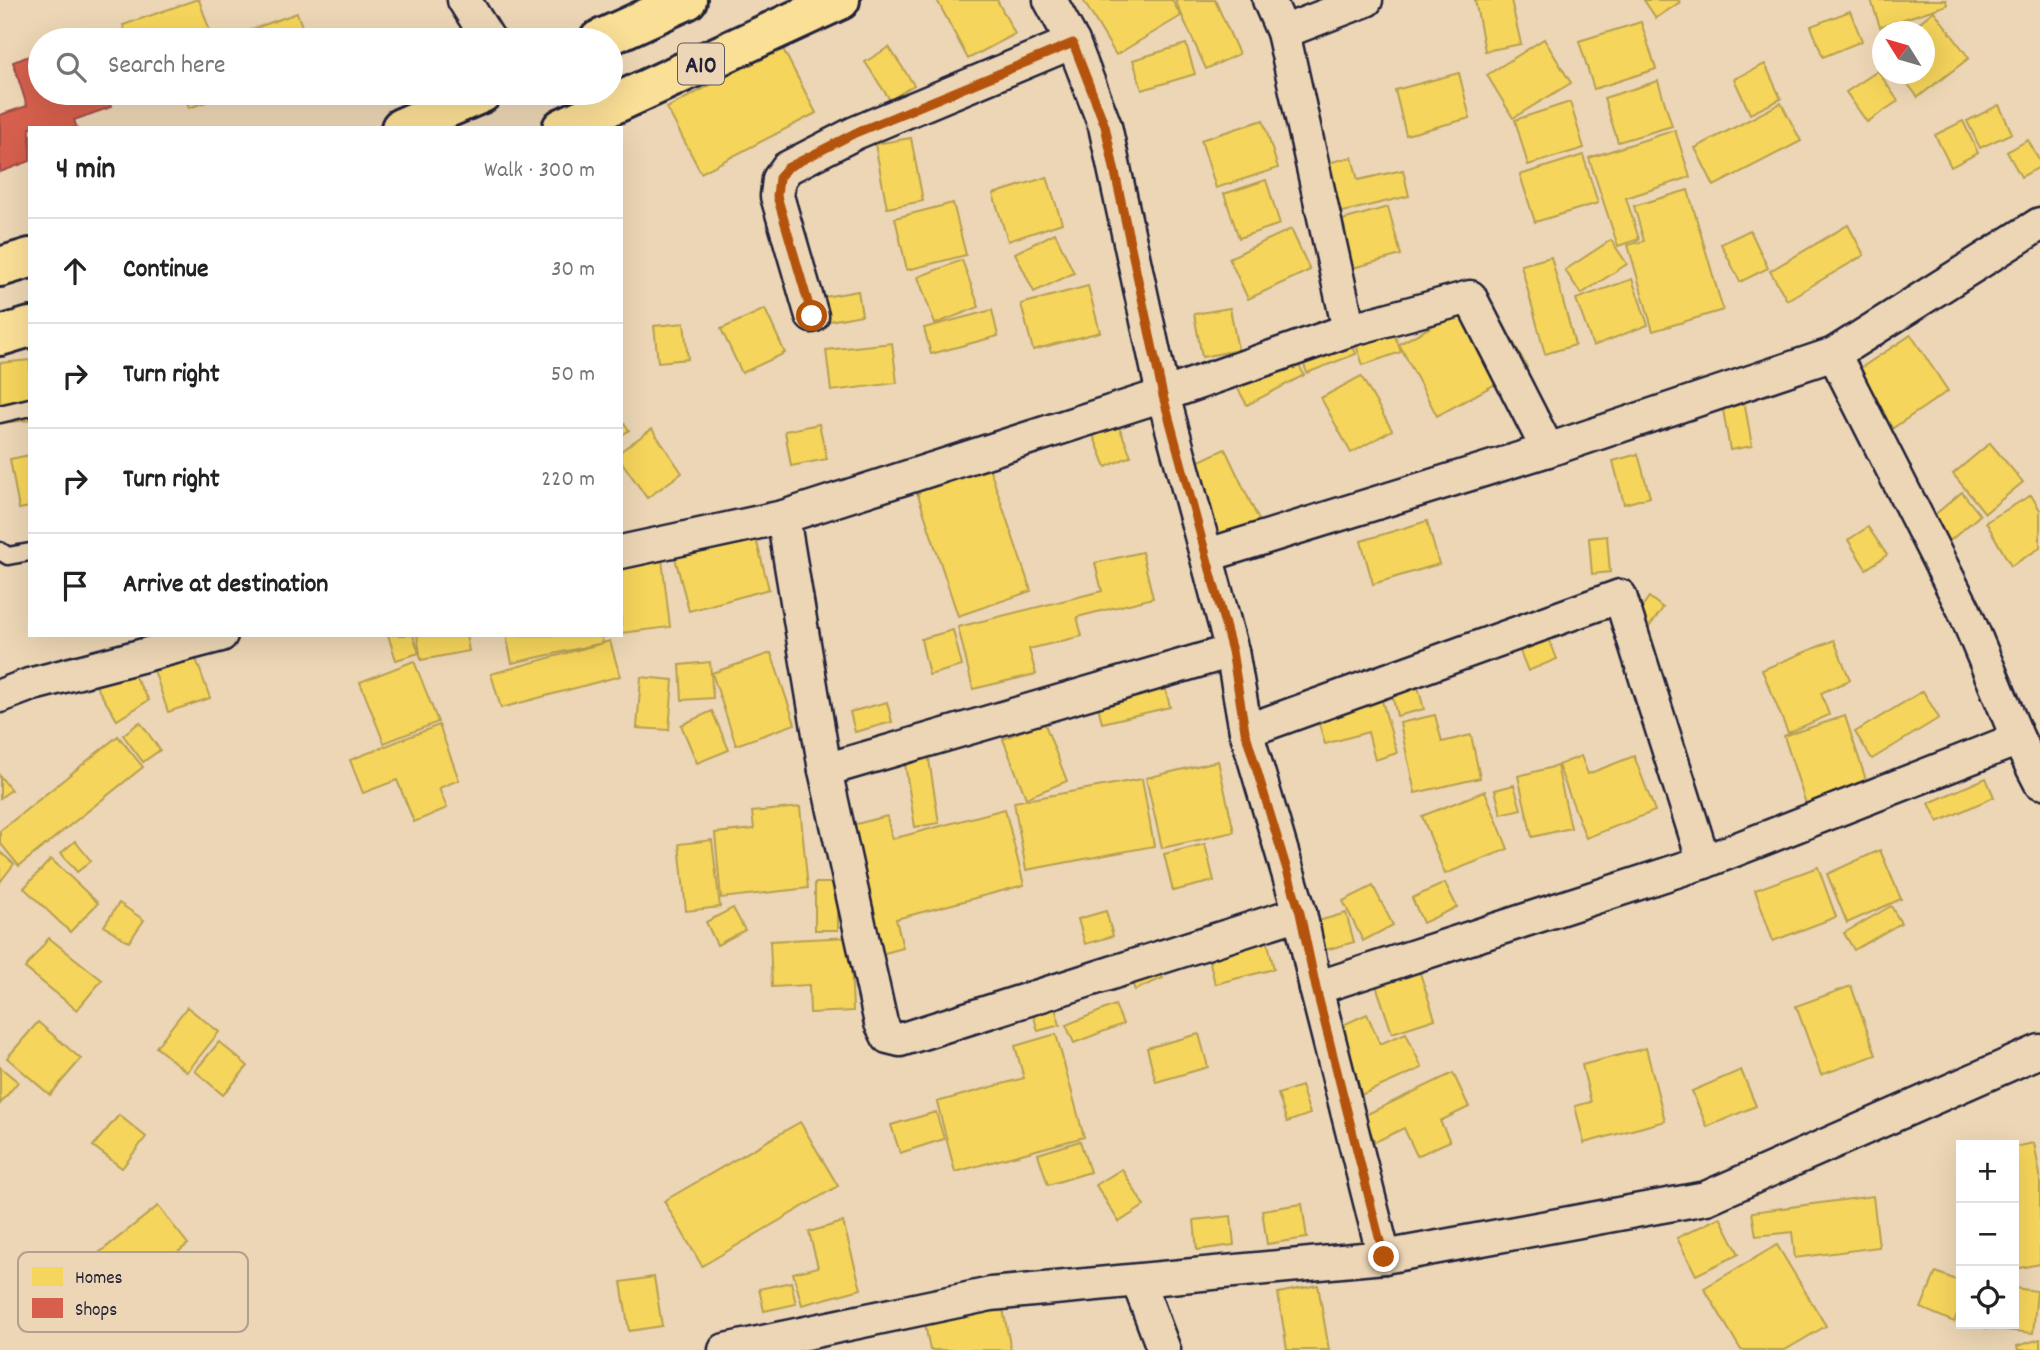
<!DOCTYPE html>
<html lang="en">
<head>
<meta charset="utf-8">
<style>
	:root { --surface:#fff; --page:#f6f6f6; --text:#222; --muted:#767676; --line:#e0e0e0 }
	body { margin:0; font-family:Dekko,sans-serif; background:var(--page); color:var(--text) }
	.controls { position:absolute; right:21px; bottom:21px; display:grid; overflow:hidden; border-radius:0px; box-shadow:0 7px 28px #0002 }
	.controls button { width:63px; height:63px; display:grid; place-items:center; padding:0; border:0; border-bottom:2px solid var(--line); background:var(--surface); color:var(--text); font:35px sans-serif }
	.compass { position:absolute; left:1872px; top:21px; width:63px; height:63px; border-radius:50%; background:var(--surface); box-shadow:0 7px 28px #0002; rotate:307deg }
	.stop { position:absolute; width:21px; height:21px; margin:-16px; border:5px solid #b45309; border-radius:50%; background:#fff }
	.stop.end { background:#b45309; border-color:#fff; box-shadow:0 2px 7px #0008 }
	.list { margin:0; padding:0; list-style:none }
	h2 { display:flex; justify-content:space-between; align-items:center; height:91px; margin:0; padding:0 28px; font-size:30px }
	h2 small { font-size:23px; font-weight:400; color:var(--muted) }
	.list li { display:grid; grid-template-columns:46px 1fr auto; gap:21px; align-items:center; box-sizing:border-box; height:105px; padding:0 28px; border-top:2px solid var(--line) }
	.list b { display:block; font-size:26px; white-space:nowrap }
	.list em { font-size:23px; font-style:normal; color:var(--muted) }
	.icon { flex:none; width:38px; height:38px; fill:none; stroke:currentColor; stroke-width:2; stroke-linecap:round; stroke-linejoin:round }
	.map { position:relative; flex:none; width:2040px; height:1350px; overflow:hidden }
	.search { position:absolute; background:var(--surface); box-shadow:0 7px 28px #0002; left:28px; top:28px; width:595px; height:77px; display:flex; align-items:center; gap:18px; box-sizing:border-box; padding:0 24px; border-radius:38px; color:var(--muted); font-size:26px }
	.panel { position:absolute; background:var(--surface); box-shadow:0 7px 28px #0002; left:28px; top:126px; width:595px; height:511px; border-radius:0px }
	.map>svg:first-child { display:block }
</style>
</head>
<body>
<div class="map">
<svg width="2040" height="1350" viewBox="0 0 2040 1350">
	<rect width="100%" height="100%" fill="#ecd6b5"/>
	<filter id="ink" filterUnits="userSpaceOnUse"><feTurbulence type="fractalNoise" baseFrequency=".0143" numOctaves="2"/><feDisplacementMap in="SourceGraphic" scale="14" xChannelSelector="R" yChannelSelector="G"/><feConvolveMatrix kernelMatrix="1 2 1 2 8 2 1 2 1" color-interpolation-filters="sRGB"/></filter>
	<g filter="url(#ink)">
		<g fill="#f6d55c" stroke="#b69f52" stroke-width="2">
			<polygon points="195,0 199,0 213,40 129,40 123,25"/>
			<polygon points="937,0 997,0 1015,34 968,59"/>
			<polygon points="1083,0 1172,0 1181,16 1116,55"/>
			<polygon points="1175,0 1215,0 1239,54 1206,69"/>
			<polygon points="1475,0 1511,0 1521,44 1485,51"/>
			<polygon points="1644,0 1678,0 1680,2 1656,18"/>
			<polygon points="1871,0 1946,0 1947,5 1880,27"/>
			<polygon points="1850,11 1862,41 1823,57 1811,26"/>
			<polygon points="1934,11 1969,58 1918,97 1900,74 1924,74 1924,32 1907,32"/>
			<polygon points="297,13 307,40 222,40"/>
			<polygon points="1641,22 1656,69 1594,89 1579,41"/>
			<polygon points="1544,39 1571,83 1513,118 1487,75"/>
			<polygon points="1186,44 1195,74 1142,90 1133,60"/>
			<polygon points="782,47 816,113 701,173 667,108"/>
			<polygon points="889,47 914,85 890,100 865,62"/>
			<polygon points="1765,64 1781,99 1750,114 1734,79"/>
			<polygon points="1878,71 1898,101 1867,122 1846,92"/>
			<polygon points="1459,73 1470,118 1406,135 1395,90"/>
			<polygon points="1658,81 1672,126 1618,142 1604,98"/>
			<polygon points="184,93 232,93 189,108"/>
			<polygon points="1570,102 1584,148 1528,165 1515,120"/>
			<polygon points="1781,103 1801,141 1714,186 1695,148"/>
			<polygon points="1999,105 2012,133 1980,148 1967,121"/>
			<polygon points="1263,120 1278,168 1216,188 1201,140"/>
			<polygon points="1963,121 1978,153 1951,167 1935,135"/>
			<polygon points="1675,130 1690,177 1626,198 1639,239 1618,246 1589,158"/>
			<polygon points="911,138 923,201 887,208 875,144"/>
			<polygon points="2028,140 2040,162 2040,167 2021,177 2007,152"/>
			<polygon points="1583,155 1598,203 1535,222 1520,175"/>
			<polygon points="1352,157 1358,180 1403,170 1409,196 1318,218 1307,168"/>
			<polygon points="1047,177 1062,223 1008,241 993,194"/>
			<polygon points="1266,180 1280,224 1239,238 1224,194"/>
			<polygon points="1688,190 1723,310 1653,331 1628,245 1644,241 1634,206"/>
			<polygon points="953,203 966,255 907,270 895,218"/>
			<polygon points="1388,207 1401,255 1338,272 1325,225"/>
			<polygon points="1848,225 1864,255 1787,300 1770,271"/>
			<polygon points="1291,229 1310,270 1248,299 1229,258"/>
			<polygon points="1750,230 1768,268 1740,282 1721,244"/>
			<polygon points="1055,233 1074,273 1034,292 1015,253"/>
			<polygon points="1611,240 1627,264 1581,294 1565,270"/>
			<polygon points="1551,257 1575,345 1545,354 1521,265"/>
			<polygon points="962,260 979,307 935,324 918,277"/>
			<polygon points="1632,279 1648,325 1593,346 1576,299"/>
			<polygon points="1088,286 1100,332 1033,350 1021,304"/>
			<polygon points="858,291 862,315 829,321 824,297"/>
			<polygon points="1488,296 1527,367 1437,416 1399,344"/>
			<polygon points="1230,308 1238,350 1202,357 1194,314"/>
			<polygon points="765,309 785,353 742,373 721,329"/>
			<polygon points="992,310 998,336 931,354 924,328"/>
			<polygon points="1387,315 1401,352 1363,365 1350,328"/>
			<polygon points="684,323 688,359 658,362 654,326"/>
			<polygon points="1346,329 1356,354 1307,373 1298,348"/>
			<polygon points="1911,335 1948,391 1881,436 1844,379"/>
			<polygon points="892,343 897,383 831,391 826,350"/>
			<polygon points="1292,351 1304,375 1247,405 1234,382"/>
			<polygon points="30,360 30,420 0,423 0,363"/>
			<polygon points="1361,376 1392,430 1351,453 1321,398"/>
			<polygon points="1744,400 1752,446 1730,450 1722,404"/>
			<polygon points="621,419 629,430 621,436"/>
			<polygon points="819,424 827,459 791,466 785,431"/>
			<polygon points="1118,424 1131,456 1106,467 1093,435"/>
			<polygon points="652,429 682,473 647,498 621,461 621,451"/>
			<polygon points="1990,443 2023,482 1985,513 1953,474"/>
			<polygon points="1225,449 1264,531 1223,552 1182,469"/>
			<polygon points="1638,454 1650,497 1624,504 1613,461"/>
			<polygon points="30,455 30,507 19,509 10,459"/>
			<polygon points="987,461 1031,591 958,616 915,486"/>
			<polygon points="1962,492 1980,515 1939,550 1920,527"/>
			<polygon points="2031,495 2040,510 2040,548 2011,566 1986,522"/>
			<polygon points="750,516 769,589 689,611 670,539"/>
			<polygon points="1427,521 1439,564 1373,584 1361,541"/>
			<polygon points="1868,527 1887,555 1866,569 1848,540"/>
			<polygon points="1607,536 1610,572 1592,574 1589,538"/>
			<polygon points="1142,552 1153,598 1077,617 1082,636 1029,649 1036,674 973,689 958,627 1102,591 1095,563"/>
			<polygon points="662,559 670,627 621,633 621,564"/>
			<polygon points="1649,597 1663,608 1646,631 1632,621"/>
			<polygon points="953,630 962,666 929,675 921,639"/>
			<polygon points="388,635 413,635 419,653 396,660"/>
			<polygon points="417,635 466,635 469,651 421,660"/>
			<polygon points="506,635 601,635 603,643 512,663"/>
			<polygon points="1549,639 1557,659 1528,671 1520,651"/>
			<polygon points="1834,640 1850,680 1821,693 1829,715 1788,733 1762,670"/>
			<polygon points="610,641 620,676 501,708 491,674"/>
			<polygon points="194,653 210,698 168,712 153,667"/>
			<polygon points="771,653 795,724 736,745 712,673"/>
			<polygon points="125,661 149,700 117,720 93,681"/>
			<polygon points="414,661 438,722 384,743 360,682"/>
			<polygon points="710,662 713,698 682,700 680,665"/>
			<polygon points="641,677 673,680 669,730 637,728"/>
			<polygon points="1163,678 1170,707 1102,723 1095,693"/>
			<polygon points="1417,683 1424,709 1397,716 1391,690"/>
			<polygon points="1923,691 1939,718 1872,759 1855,732"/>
			<polygon points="1380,694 1397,753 1375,760 1368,732 1325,744 1316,713"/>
			<polygon points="887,702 892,722 855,732 850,712"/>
			<polygon points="712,711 729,750 697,763 681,725"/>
			<polygon points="1435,715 1442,742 1471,735 1480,778 1415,793 1400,723"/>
			<polygon points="1845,716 1867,783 1806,804 1784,736"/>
			<polygon points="140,722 160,750 143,762 123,735"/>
			<polygon points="1044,722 1067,781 1026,798 1003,739"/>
			<polygon points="439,725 459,780 439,788 447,808 414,822 397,780 363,793 350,760"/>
			<polygon points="118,736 143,767 19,866 0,843 0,831"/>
			<polygon points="927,747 939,823 915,827 903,752"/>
			<polygon points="1581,756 1588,774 1634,756 1655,811 1586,838 1558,765"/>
			<polygon points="1218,761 1234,832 1162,848 1146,778"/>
			<polygon points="1557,766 1571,828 1532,837 1518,776"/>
			<polygon points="0,776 11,790 0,798"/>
			<polygon points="1986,778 1994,797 1938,822 1929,803"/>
			<polygon points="1142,779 1154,846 1026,870 1014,802"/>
			<polygon points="1514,785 1521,809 1501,814 1495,790"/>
			<polygon points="1485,791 1508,849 1445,874 1422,816"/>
			<polygon points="800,807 808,888 721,898 715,833 754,829 752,812"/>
			<polygon points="1005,809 1024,885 896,919 903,948 863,959 830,831 887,816 892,839"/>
			<polygon points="712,840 720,907 686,911 679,844"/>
			<polygon points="75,841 91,861 77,872 61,853"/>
			<polygon points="1205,844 1214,881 1173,891 1164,854"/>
			<polygon points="1880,850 1901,899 1847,923 1827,874"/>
			<polygon points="0,852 14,864 0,882"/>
			<polygon points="51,859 98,903 70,932 24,888"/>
			<polygon points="1818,867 1836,917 1773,941 1755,890"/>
			<rect x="815" y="883" width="23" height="47"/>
			<polygon points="1445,883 1457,907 1423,923 1412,898"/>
			<polygon points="1373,886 1393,925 1363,941 1343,901"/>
			<polygon points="119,903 144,920 129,942 104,926"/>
			<polygon points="1891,906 1901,923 1854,950 1844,933"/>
			<polygon points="733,908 745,930 717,945 706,922"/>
			<polygon points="1106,911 1113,936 1085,944 1078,919"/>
			<polygon points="1346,913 1354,942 1315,953 1308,924"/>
			<polygon points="1265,931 1274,969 1215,984 1206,946"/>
			<polygon points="850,937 853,1011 810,1013 809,985 772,987 770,941"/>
			<polygon points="49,938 102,980 77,1010 25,968"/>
			<polygon points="1154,957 1163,978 1135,990 1126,969"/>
			<polygon points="1416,961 1435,1019 1392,1033 1373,976"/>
			<polygon points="1851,986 1876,1055 1821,1075 1796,1006"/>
			<polygon points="1050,990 1060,1025 1038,1031 1028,996"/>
			<polygon points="1115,1005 1123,1024 1074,1043 1066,1025"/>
			<polygon points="187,1007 219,1032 187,1072 156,1047"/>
			<polygon points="1367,1014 1380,1044 1406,1033 1422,1068 1361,1095 1332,1030"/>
			<polygon points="38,1022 81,1059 50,1095 7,1058"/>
			<polygon points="1056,1034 1084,1137 955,1172 937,1102 1024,1078 1015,1046"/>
			<polygon points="1199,1034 1208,1067 1156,1082 1147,1048"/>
			<polygon points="219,1042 248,1066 223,1095 195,1071"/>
			<polygon points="1646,1048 1665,1121 1584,1143 1575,1106 1591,1102 1582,1065"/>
			<polygon points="0,1067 18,1082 0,1104"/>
			<polygon points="1741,1070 1756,1106 1707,1127 1692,1091"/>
			<polygon points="1453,1073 1469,1107 1440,1121 1450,1141 1417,1156 1404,1128 1375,1142 1363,1116"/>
			<polygon points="1301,1086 1310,1114 1287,1122 1278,1094"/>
			<polygon points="936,1112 944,1139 900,1153 891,1125"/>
			<polygon points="119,1115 146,1137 122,1168 93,1146"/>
			<polygon points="800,1122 838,1186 702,1266 664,1201"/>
			<polygon points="1080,1141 1090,1172 1048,1185 1038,1154"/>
			<polygon points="2034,1143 2040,1175 2040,1264 2014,1269 2014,1147"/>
			<polygon points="1122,1169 1144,1206 1119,1222 1096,1185"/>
			<polygon points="1873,1196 1879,1247 1795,1258 1792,1232 1756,1236 1752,1212"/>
			<polygon points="1302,1204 1307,1238 1267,1244 1262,1210"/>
			<polygon points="158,1206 188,1244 155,1270 161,1277 120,1310 84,1265"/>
			<polygon points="1231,1216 1234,1245 1197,1250 1194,1220"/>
			<polygon points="1720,1217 1739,1254 1696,1275 1677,1238"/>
			<polygon points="843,1222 861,1289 802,1305 793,1273 818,1267 809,1232"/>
			<polygon points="1777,1245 1826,1326 1785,1350 1741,1350 1704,1288"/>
			<polygon points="1936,1272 1961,1282 1961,1303 1954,1322 1921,1308"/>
			<polygon points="654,1277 662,1326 629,1331 621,1282"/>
			<polygon points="791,1282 796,1304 764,1311 759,1289"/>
			<polygon points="1318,1285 1329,1350 1287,1350 1278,1293"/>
			<polygon points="2014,1288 2037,1291 2033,1333 1985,1328 1985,1324 2014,1324"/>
			<polygon points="1003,1309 1011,1350 930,1350 925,1324"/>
			<polygon points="2040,1339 2040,1350 2018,1350 2017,1346"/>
		</g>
		<polygon fill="#d6604d" stroke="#a04d48" stroke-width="2" points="40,52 40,93 106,93 111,107 74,120 77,128 30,128 30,161 0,172 0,115 27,106 13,62"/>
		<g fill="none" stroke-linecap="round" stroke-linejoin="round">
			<defs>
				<g id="service">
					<polyline points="0,414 30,407"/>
					<polyline points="0,551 8,556 30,552"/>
				</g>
				<g id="minor">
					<polyline points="464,0 489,40"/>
					<polyline points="1050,0 1073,42 1105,126 1163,395 1232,651 1246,731 1300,913 1316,988 1384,1257"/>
					<polyline points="1269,0 1283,32 1349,330"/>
					<polyline points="1283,32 1366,0"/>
					<polyline points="812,316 777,196 779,179 787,168 855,133 1073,42"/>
					<polyline points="1834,354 1964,610 2018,739 2040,782"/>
					<polyline points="783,517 825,770 881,1023 888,1037 900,1040 1300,913"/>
					<polyline points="621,552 783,517 1163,395 1349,330 1470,297 1548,450"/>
					<polyline points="1208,555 1548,450 1834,354 2040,224"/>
					<polyline points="0,696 29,685 221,635"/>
					<polyline points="1246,731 1620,596 1704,862"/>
					<polyline points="825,770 1232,651"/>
					<polyline points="1316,988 1704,862 2018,739"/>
					<polyline points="1138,1281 1164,1350"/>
					<polyline points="725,1350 991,1294 1384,1257 1706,1198 2040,1051"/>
				</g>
				<g id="trunk">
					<polyline points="599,40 687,0"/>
					<polyline points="401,128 482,93"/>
					<polyline points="562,128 840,0"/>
					<polyline points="0,267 30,258"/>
					<polyline points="0,336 30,327"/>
				</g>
			</defs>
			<use href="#service" stroke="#22223b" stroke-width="21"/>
			<use href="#minor" stroke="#22223b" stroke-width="37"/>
			<use href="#trunk" stroke="#22223b" stroke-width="44"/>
			<use href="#service" stroke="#ecd6b5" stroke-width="16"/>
			<use href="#minor" stroke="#ecd6b5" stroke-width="32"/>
			<use href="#trunk" stroke="#fadf96" stroke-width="38"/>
		</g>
	</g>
	<g fill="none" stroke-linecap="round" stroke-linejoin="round" filter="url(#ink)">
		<polyline stroke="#b45309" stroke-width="9" points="812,316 777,196 779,178 787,168 855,133 1073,43 1105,126 1163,396 1232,651 1245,731 1300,913 1316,988 1384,1257"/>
	</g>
	<g text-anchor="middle" stroke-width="7" stroke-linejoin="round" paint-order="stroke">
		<rect fill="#ecd6b5" stroke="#5f5860" stroke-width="2" x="678" y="43.5" width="46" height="41" rx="5"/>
		<g font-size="24" font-weight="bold" fill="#22223b">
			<text x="701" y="72">A10</text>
		</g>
	</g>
	<rect x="18" y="1252" width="230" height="80" rx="10" fill="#ecd6b5" stroke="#afa090" stroke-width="2"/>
	<rect x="32" y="1267" width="31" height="19" fill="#f6d55c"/>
	<rect x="32" y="1298" width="31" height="20" fill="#d6604d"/>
	<g font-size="19" fill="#22223b">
		<text x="75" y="1283">Homes</text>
		<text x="75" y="1315">Shops</text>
	</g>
</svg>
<div class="controls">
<button>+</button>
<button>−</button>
<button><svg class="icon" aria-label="locate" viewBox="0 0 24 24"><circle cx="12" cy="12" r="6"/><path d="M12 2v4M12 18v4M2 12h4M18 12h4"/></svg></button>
</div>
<svg class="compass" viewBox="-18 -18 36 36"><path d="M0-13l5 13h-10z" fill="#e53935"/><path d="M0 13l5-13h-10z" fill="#767676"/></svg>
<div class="stop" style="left:812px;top:316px"></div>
<div class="stop end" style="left:1384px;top:1257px"></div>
<div class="search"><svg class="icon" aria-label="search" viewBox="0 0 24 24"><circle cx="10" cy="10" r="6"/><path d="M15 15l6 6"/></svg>Search here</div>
<section class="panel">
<h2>4 min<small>Walk · 300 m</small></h2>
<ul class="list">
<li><svg class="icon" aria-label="ahead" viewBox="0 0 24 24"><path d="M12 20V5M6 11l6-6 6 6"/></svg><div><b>Continue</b></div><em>30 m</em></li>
<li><svg class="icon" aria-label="right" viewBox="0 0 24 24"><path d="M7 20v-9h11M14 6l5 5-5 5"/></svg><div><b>Turn right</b></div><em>50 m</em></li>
<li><svg class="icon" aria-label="right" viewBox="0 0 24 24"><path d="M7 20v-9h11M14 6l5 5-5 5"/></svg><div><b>Turn right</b></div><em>220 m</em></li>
<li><svg class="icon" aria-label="arrive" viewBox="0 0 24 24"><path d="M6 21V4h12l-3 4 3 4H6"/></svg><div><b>Arrive at destination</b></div></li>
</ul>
</section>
</div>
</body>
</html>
